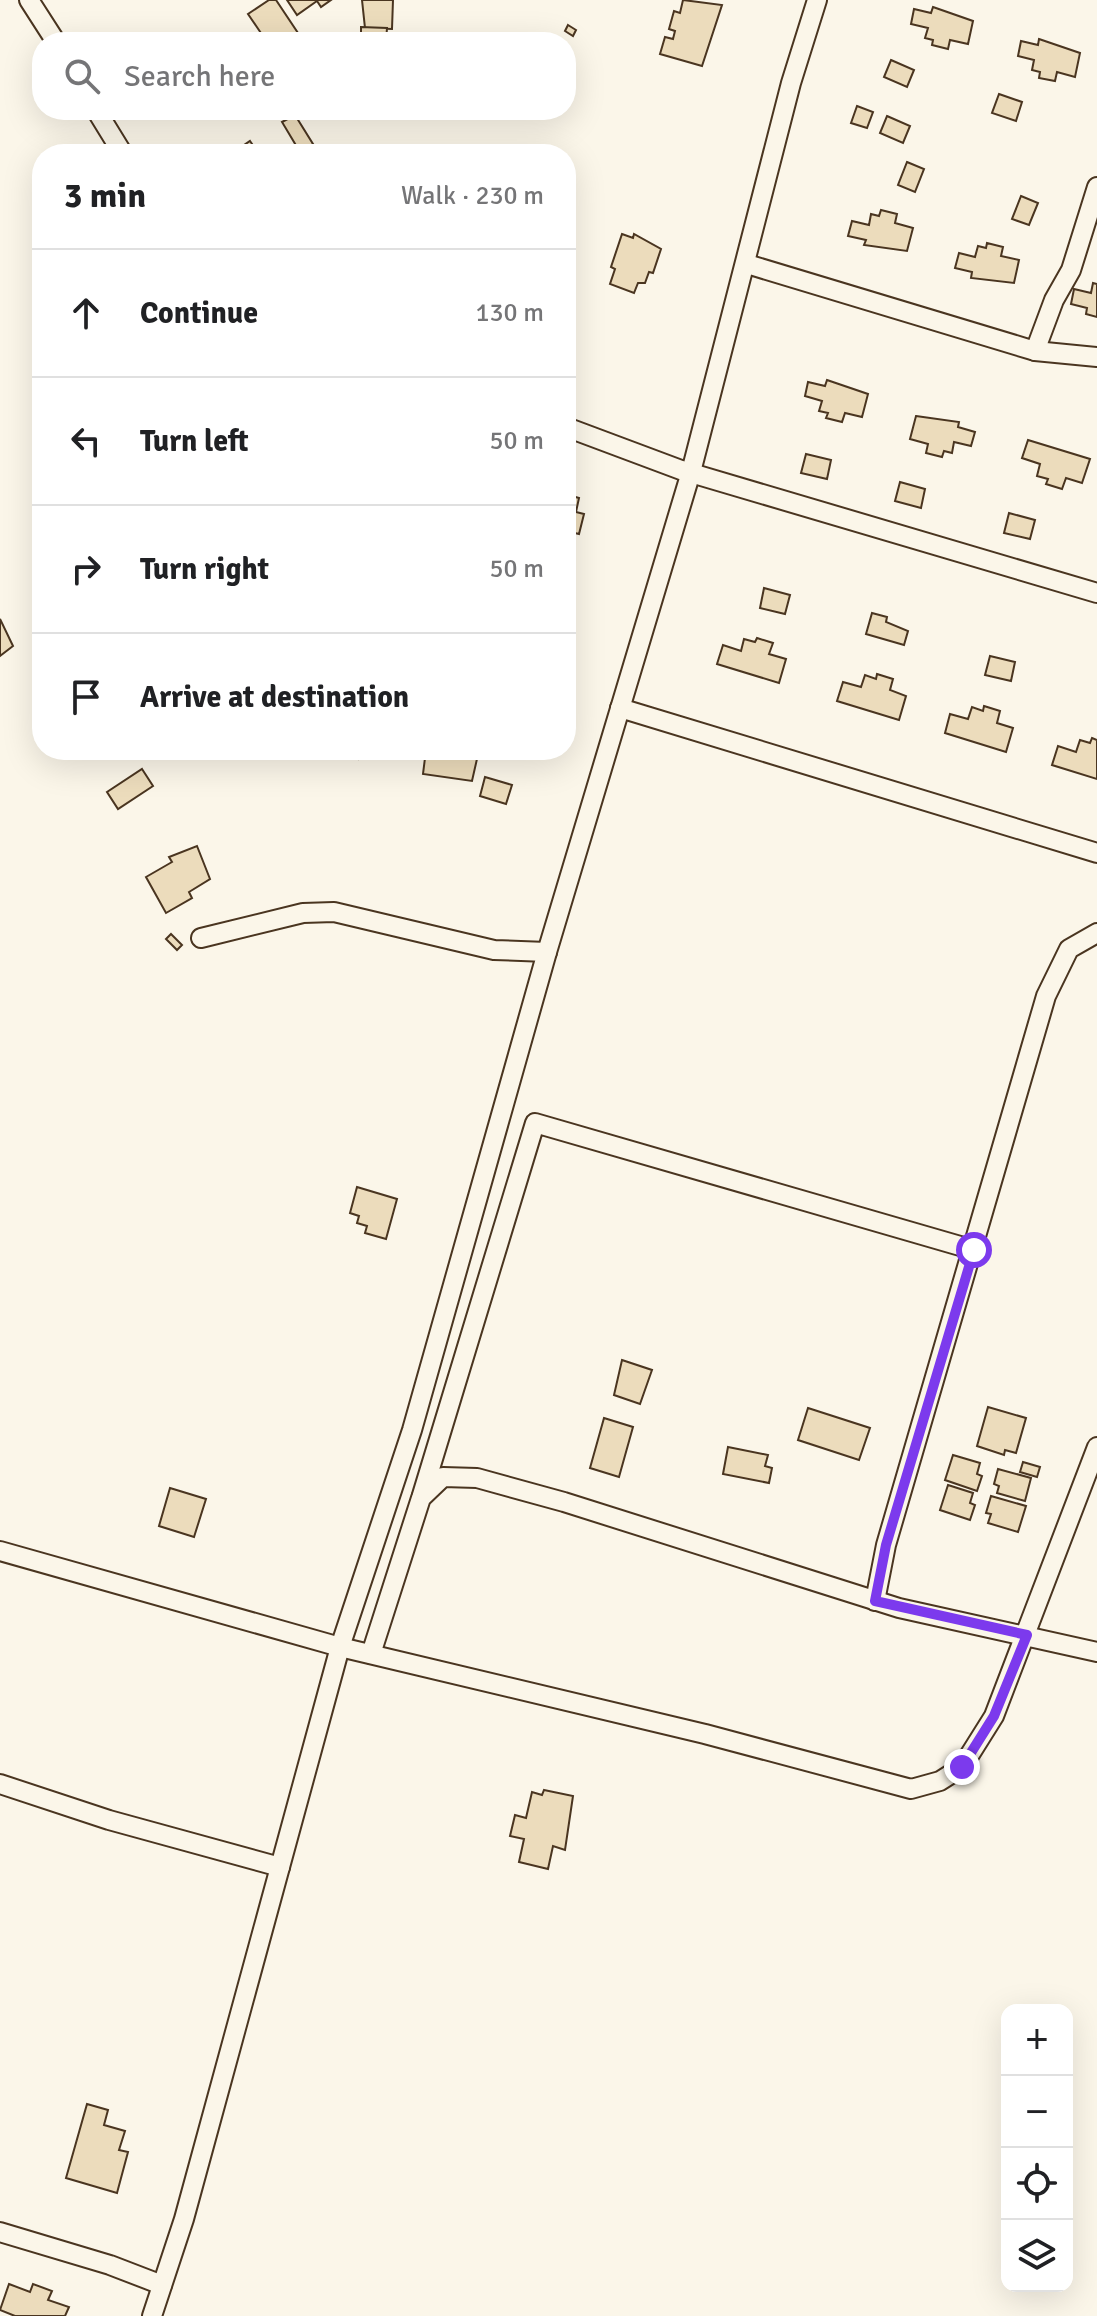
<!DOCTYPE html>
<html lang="en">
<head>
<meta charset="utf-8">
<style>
	:root { --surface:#fff; --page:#f6f6f6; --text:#202124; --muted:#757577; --line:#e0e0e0 }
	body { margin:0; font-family:Signika,sans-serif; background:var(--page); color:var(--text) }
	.controls { position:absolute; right:24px; bottom:24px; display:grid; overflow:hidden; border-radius:16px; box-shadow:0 8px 32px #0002 }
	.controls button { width:72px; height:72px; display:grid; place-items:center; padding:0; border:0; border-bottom:2px solid var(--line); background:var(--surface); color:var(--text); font:40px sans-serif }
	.stop { position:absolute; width:24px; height:24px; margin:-18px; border:6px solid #7c3aed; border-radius:50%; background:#fff }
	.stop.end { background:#7c3aed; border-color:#fff; box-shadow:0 2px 8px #0008 }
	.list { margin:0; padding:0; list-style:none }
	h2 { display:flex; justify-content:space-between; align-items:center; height:104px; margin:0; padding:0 32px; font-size:34px }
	h2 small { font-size:26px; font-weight:400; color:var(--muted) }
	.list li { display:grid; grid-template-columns:52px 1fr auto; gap:24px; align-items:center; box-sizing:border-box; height:128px; padding:0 32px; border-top:2px solid var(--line) }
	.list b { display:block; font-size:30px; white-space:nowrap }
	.list em { font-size:26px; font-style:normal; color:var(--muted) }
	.icon { flex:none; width:44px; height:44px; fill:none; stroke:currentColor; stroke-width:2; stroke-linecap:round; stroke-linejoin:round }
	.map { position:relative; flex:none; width:1097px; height:2316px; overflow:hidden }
	.search { position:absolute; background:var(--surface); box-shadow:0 8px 32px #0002; left:32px; top:32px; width:544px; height:88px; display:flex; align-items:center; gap:20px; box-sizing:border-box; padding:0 28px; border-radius:32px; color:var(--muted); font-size:30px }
	.panel { position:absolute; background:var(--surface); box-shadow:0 8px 32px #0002; left:32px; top:144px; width:544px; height:616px; border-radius:32px }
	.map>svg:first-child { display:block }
</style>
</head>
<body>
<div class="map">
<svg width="1097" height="2316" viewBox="0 0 1097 2316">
	<rect width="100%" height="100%" fill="#fbf6e9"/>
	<g fill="#ecdcbc" stroke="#4a3520" stroke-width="2">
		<polygon points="269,0 276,0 298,33 285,42 267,42 248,14"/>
		<polygon points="287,0 331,0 321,7 317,1 297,15"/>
		<polygon points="362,0 393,0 392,29 365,28"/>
		<polygon points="683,0 722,5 702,66 660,54 665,37 673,39 675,31 669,29 674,11 680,13"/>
		<polygon points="933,7 973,21 968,44 950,40 948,49 932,45 933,40 925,38 928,28 911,24 914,9 931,13"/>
		<polygon points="568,25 576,30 573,36 565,31"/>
		<polygon points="361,27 387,28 386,42 361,42"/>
		<polygon points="1039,39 1080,53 1075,77 1057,72 1055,81 1039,78 1040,72 1032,70 1034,60 1018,56 1021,41 1038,45"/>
		<polygon points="891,60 914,70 907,87 884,77"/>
		<polygon points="999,94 1022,102 1016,121 992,113"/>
		<polygon points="857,106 873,112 867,128 851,123"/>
		<polygon points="295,115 313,144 300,152 282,122"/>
		<polygon points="887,116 910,126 903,143 880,133"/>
		<polygon points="250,141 259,154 231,154"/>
		<polygon points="907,162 924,169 915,192 898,185"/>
		<polygon points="1021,196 1038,203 1029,225 1012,219"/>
		<polygon points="881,210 897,214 895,223 913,228 907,251 864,245 866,240 848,236 852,221 869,225 871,214 879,216"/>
		<polygon points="622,234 633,238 634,234 661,249 653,273 649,272 645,283 638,283 634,293 610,284 615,269 611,267"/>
		<polygon points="987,243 1003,247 1001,256 1019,260 1014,283 971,278 972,272 955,268 959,253 975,257 978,246 986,248"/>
		<polygon points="1093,283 1097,284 1097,317 1086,314 1087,308 1071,304 1074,289 1091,293"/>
		<polygon points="827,380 868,394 862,417 845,413 842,422 826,418 828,413 819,411 822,401 805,396 808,382 825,386"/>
		<polygon points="916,416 959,422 958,427 975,432 971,446 954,442 952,453 944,451 942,457 926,453 928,444 910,439"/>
		<polygon points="1028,440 1090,459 1082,483 1066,478 1062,489 1046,484 1048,479 1037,476 1040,464 1022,458"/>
		<polygon points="806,454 831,460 827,479 801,473"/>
		<polygon points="900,482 925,489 921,508 895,501"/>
		<polygon points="566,487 573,489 572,496 579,498 576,512 584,514 579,534 566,531"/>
		<polygon points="1009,513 1035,520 1030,539 1004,533"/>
		<polygon points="42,514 42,531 34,519"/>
		<polygon points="42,534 42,550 34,539"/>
		<polygon points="764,588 790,595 785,614 760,608"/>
		<polygon points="872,613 887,617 886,622 908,631 904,645 866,634"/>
		<polygon points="0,619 13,646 0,656"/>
		<polygon points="757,638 773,643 769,654 786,659 779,683 717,664 723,645 741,651 744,639 755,642"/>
		<polygon points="990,656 1015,662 1011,681 985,675"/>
		<polygon points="877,674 893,679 890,690 906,696 899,720 837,701 843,682 861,687 865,675 876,679"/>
		<polygon points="984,706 1000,711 997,723 1013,728 1006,752 945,733 950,714 968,719 972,707 983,711"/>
		<polygon points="1092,738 1097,740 1097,779 1052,765 1058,746 1076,752 1080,740 1090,743"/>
		<polygon points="352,750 360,751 358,759 351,757"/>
		<polygon points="390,750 410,750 408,758"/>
		<polygon points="426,750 479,750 472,781 423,774"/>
		<polygon points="142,769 153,786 118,809 107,792"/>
		<polygon points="485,777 512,785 506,804 480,796"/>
		<polygon points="197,846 210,879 189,892 192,898 166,913 146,877 172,862 169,857"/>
		<polygon points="171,934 182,945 177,950 166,939"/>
		<polygon points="357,1187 397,1199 386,1239 365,1233 367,1226 357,1223 359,1216 350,1213"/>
		<polygon points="622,1360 652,1370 640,1404 614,1395"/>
		<polygon points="988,1407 1026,1418 1016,1453 1005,1450 1004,1455 977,1446"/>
		<polygon points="808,1408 870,1428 859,1460 798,1440"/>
		<polygon points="604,1418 633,1427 619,1477 590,1468"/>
		<polygon points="728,1447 768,1455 765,1466 772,1468 769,1483 723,1474"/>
		<polygon points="953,1455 980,1463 977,1474 982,1476 977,1491 945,1480"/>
		<polygon points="1023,1462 1040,1467 1037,1477 1020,1472"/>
		<polygon points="998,1469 1031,1478 1025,1501 997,1493 999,1486 994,1484"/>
		<polygon points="948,1485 973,1493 970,1503 975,1505 970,1520 940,1510"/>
		<polygon points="170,1488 206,1499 194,1537 159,1526"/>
		<polygon points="991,1496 1026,1506 1018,1532 988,1523 991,1514 986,1513"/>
		<polygon points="544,1790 573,1796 565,1850 553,1846 548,1869 519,1862 524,1839 510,1836 515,1815 526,1818 532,1792 542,1795"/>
		<polygon points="87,2104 108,2110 104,2125 125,2131 119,2150 128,2152 117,2193 66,2178"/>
		<polygon points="9,2284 30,2292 33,2284 52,2291 48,2300 69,2307 65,2316 15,2316 0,2310"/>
	</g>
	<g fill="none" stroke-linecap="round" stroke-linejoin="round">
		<defs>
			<g id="street">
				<polyline points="29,0 56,42"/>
				<polyline points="96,110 123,154"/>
				<polyline points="747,264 1035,351 1097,357"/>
				<polyline points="1035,351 1054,300 1071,270 1097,187"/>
				<polyline points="566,427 681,470 1097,593"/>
				<polyline points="620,708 1097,853"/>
				<polyline points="201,938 303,913 334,912 494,950 547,952"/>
				<polyline points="422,1495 535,1123 974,1250"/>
				<polyline points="0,1551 340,1647 705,1734 911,1789 940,1781 962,1767 994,1716 1097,1447"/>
				<polyline points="875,1601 886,1545 1046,996 1069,949 1097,933"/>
				<polyline points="371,1654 421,1498 443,1477 477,1478 564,1502 899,1608 1097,1652"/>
				<polyline points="0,1784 109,1820 280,1867"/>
				<polyline points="0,2232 110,2265 162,2285"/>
				<polyline points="152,2316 184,2219 340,1647 412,1430 547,952 691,472 791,83 817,0"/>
			</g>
		</defs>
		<use href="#street" stroke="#4a3520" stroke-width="22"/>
		<use href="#street" stroke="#fbf6e9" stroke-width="18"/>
	</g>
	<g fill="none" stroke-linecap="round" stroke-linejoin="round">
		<polyline stroke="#7c3aed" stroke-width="10" points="962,1767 994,1716 1027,1635 875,1601 886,1545 974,1250"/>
	</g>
</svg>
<div class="controls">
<button>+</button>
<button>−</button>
<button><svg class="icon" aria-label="locate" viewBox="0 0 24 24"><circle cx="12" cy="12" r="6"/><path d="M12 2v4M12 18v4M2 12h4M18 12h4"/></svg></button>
<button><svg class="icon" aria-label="layers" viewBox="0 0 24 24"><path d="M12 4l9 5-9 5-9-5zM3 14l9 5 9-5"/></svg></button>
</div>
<div class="stop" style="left:974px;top:1250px"></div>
<div class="stop end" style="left:962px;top:1767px"></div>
<div class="search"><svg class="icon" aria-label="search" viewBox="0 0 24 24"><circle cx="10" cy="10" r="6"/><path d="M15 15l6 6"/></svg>Search here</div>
<section class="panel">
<h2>3 min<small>Walk · 230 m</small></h2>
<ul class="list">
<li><svg class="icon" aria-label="ahead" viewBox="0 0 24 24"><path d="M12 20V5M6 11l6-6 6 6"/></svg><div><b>Continue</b></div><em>130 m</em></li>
<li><svg class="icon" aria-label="left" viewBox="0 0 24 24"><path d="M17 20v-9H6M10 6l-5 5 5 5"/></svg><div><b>Turn left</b></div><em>50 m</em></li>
<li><svg class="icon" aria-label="right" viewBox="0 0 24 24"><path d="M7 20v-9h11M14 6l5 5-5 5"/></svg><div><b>Turn right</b></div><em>50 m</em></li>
<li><svg class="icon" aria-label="arrive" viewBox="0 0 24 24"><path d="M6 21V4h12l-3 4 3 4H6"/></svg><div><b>Arrive at destination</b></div></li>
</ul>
</section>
</div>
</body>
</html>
